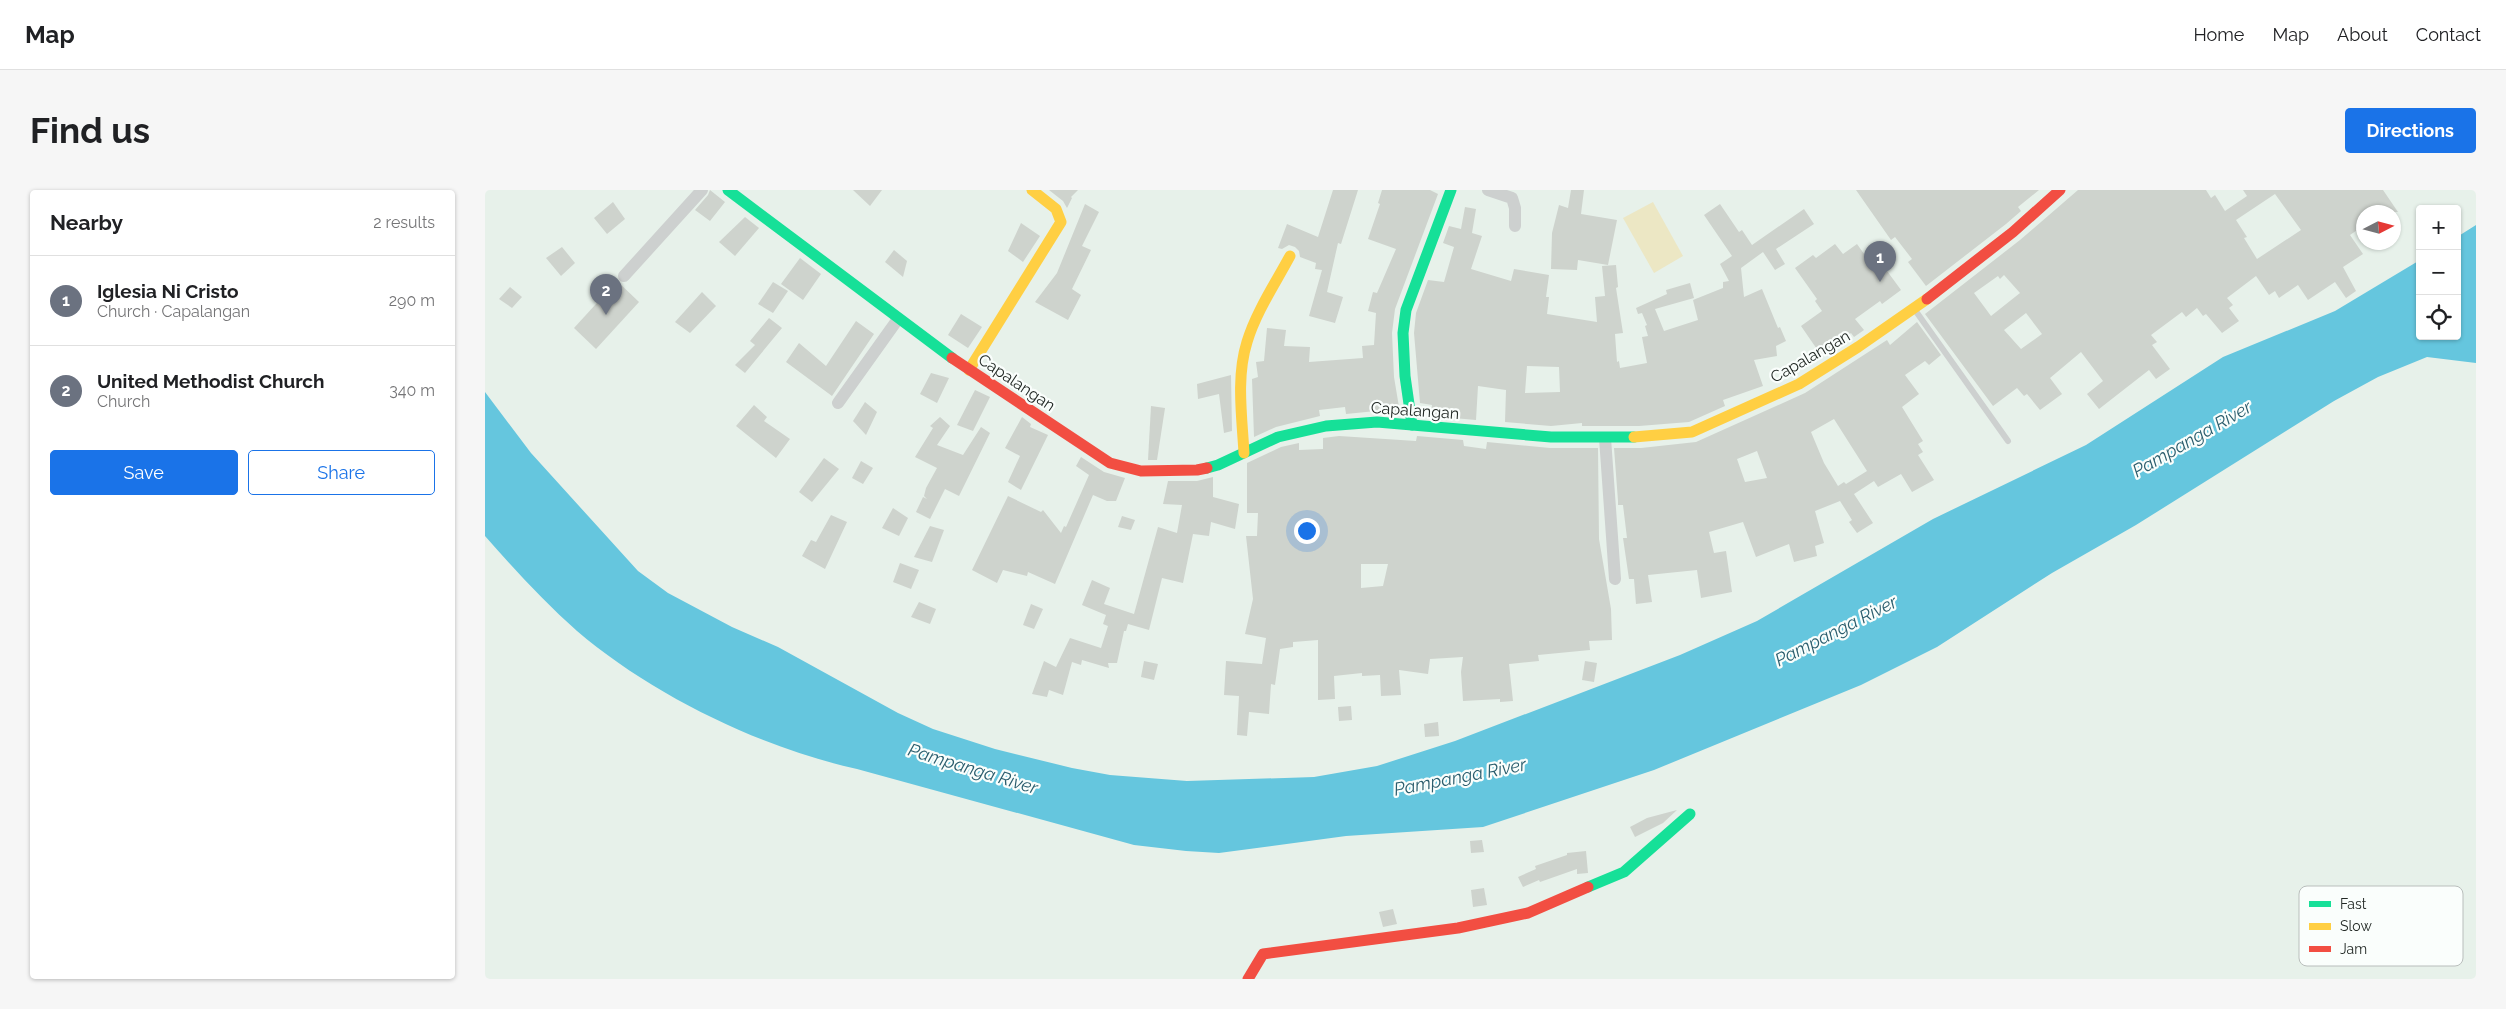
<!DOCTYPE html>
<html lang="en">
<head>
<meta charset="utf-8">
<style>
	:root { --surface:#fff; --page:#f6f6f6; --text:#202124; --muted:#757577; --line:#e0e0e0; --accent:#1a73e8 }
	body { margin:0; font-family:Raleway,sans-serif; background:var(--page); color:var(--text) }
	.controls { position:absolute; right:15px; top:15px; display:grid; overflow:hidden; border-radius:5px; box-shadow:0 1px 4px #0004 }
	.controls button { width:45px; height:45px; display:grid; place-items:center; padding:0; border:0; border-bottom:1px solid var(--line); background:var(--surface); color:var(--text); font:25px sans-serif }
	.compass { position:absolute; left:1871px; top:15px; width:45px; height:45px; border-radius:50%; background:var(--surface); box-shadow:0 1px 4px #0004; rotate:84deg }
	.you { position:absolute; left:821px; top:340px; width:18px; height:18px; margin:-12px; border:4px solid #fff; border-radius:50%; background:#1a73e8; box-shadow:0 0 0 8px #1a73e833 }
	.badge { display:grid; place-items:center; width:32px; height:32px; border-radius:50%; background:var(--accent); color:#fff; font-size:16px; font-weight:700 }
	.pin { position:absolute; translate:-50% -41px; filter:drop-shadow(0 1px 2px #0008) }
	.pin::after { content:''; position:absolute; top:26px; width:18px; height:15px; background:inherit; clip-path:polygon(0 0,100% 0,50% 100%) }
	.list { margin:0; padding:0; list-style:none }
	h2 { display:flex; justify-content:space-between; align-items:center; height:65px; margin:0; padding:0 20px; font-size:21px }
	h2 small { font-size:16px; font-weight:400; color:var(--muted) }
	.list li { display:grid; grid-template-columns:32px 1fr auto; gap:15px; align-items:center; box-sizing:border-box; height:90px; padding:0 20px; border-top:1px solid var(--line) }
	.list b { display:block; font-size:19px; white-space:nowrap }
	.list p { margin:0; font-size:16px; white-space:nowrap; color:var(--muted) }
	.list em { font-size:16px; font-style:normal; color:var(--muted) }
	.actions { display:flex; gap:10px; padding:15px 20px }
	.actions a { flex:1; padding:11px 0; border:1px solid var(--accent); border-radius:5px; text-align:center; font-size:18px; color:var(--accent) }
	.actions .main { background:var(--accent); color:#fff }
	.icon { flex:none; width:28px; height:28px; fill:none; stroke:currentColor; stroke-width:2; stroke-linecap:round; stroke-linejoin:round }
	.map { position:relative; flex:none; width:1991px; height:789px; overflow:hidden; border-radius:5px }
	header { display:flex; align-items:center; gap:30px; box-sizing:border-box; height:70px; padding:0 25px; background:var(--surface); border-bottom:1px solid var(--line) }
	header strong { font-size:24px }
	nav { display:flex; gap:28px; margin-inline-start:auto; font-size:18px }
	.intro { display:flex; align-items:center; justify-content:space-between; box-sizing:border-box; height:120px; padding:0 30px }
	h1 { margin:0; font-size:35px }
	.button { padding:12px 22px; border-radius:5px; background:var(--accent); color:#fff; font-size:18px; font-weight:700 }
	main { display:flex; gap:30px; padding:0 30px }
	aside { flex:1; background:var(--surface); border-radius:5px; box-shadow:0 1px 4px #0004 }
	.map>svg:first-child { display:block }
</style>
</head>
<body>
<header>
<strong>Map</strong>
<nav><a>Home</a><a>Map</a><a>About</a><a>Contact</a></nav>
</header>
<div class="intro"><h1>Find us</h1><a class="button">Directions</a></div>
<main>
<aside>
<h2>Nearby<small>2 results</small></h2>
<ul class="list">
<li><span class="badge" style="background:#6b7280">1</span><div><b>Iglesia Ni Cristo</b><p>Church · Capalangan</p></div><em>290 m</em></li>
<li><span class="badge" style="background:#6b7280">2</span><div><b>United Methodist Church</b><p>Church</p></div><em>340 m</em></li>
</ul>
<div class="actions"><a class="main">Save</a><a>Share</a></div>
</aside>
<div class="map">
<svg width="1991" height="789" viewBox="0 0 1991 789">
	<rect width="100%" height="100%" fill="#e7f1ea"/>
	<polygon fill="#ece7c4" points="1168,12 1198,66 1169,83 1138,28"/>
	<path fill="#65c6de" d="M1991,35V173L1942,167L1893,187L1849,211L1651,335L1567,383L1452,457L1376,495L1169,580L998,637L861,646L734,663L701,661L649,655L372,579C276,558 167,505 92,441C59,412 29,379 0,346V202L46,263L153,381L183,403L247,437L293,457L413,523L448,539L510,559L587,578L625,585L702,591L829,587L892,576L970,551L1195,465L1272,431L1448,329L1601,255L1738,167L1850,121L1935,70V146H1972V47Z"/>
	<g fill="#ced3cd" fill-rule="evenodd">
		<polygon points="225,0 240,12 225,31 210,20 223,5"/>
		<polygon points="368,0 397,0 385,16"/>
		<polygon points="564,0 593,0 586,7 587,8 582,18 578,11"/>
		<polygon points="848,0 873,0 856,54 853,53 842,102 858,107 850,133 824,126 837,80 830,79 831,73 815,67 814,61 810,57 804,55 797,59 793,58 802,34 833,47"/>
		<polygon points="897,0 945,0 953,4 910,119 907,143 909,187 915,223 891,221 861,224 860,217 834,220 835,226 791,237 769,247 767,189 773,187 771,172 779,171 782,138 801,140 799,156 825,157 824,172 878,168 877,156 889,155 891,123 883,121 888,102 892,103 911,59 883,49 895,14 893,13"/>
		<polygon points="1086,0 1099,0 1096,24 1132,30 1123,75 1093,70 1092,80 1066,79 1067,43 1074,15 1083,18"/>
		<polygon points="1371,0 1554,0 1533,17 1536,21 1521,34 1441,96 1423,72 1427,69 1410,47 1406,50"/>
		<path d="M1593,0H1721L1726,8L1730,5L1740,21L1762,6L1758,0H1898L1913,22H1878V36L1865,45L1878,64L1858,77L1871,101L1861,108L1850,92L1823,110L1813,95L1794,108L1790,101L1784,105L1771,86L1742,108L1748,115L1744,118L1754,131L1737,143L1721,124L1718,126L1712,118L1701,127L1697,122L1666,145L1672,152L1667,155L1685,179L1671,189L1664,180L1614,219L1602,204L1618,191L1596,162L1565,188L1577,204L1555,220L1542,204L1539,206L1532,198L1508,216L1440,124L1535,50ZM1790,4L1816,40L1772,69L1759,48L1762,47L1751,30ZM1519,85L1535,103L1506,126L1489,103L1513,86L1515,89ZM1541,123L1557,144L1536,159L1519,140Z"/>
		<polygon points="128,12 140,29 122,44 109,28"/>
		<polygon points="600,14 614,22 597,56 606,60 587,99 596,105 583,130 550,112 572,83"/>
		<path d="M1235,14L1254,42L1257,40L1267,55L1319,19L1329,34L1291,59L1300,74L1290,80L1278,62L1256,78L1259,107L1277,99L1293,138L1295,137L1301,151L1291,156L1292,166L1269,170L1278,196L1238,210L1240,216L1204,232L1154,236H1097V233L1066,236L1020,232L1021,200L993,196L991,230L946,226L947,215L935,213L929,143L931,123L943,90L959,92L969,57L958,53L964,36L976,39L980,17L991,19L987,43L997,46L986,79L1026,91L1029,79L1064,85L1061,107H1064L1062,124L1112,132L1110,107L1120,106L1117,76L1131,75L1133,97L1131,98L1138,143L1130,144L1132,172L1134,171L1135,178L1162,173L1157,147L1163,146L1160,136L1162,135L1157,123L1153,124L1151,118L1182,104L1181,100L1205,93L1209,108L1170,119L1179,141L1213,130L1208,110L1238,98V92L1244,91L1235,74L1247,66L1219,25ZM1042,176L1074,177L1075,202L1040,203Z"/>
		<polygon points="260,27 274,38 250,66 234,52"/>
		<polygon points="536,33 555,46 538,72 523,61"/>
		<polygon points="1350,54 1358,64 1372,54 1387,75 1394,70 1416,100 1397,114 1395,111 1370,129 1379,140 1369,147 1366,143 1336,165 1316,136 1337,121 1330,111 1332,109 1310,78 1328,65 1331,68"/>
		<polygon points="77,57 90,73 76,86 61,68"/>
		<polygon points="409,60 422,71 418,87 400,72"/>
		<polygon points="315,68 336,84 318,110 296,94"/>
		<polygon points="132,91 154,112 111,159 89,138"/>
		<polygon points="288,92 303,101 288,123 273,114"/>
		<polygon points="25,97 37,107 27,118 14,109"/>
		<polygon points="217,102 231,116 205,143 190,132"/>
		<polygon points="476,124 497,137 483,158 463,145"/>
		<polygon points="284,128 297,138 260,183 250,175 270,155 265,151"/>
		<polygon points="371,131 389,144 347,206 301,172 314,153 341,176"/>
		<path d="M1432,132L1456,165L1444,175L1440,171L1420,185L1434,204L1417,217L1438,251L1433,254L1438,262L1433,265L1449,290L1427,302L1416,284L1393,297L1389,291L1369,304L1388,333L1372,343L1364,332L1367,330L1355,311L1330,321L1339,353L1330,356L1332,366L1309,372L1304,354L1271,367L1258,332L1224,342L1229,363L1241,361L1247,402L1216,408L1212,380L1163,385L1167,412L1151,414L1149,389H1144L1138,348H1142L1138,315H1133V311L1129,258H1156L1211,252L1320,203L1402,150L1405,155ZM1349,229L1382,281L1361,294L1359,292L1353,296L1339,273L1326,242ZM1272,261L1282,288L1260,292L1252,269Z"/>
		<polygon points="446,183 464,188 452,213 435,204"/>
		<polygon points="746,185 747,241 739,243 734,204 713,209 712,194"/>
		<polygon points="490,200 505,207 488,241 472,235"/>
		<polygon points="380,212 392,222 381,245 368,231"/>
		<polygon points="269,215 282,227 279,231 305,249 291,268 251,236"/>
		<polygon points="666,216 680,218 672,270 663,270"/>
		<polygon points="455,227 465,236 452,255 478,265 496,237 505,243 474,306 460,299 445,329 431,322 438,307 442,309 439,306 441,298 452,278 430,267 448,238 445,236"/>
		<polygon points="537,227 546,234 545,237 563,245 536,300 523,292 535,266 520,258"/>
		<path d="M854,246L931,251L932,246L978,250L979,256L1001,259L1002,252L1065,258H1113L1114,349L1126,419L1127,450L1104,451L1105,460L1053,465L1054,471L1024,474L1028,511L1015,512V509L978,511L976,482L978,467L945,469L943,484L914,480L916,505L896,506L895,485L877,486V483L849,486L850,509L833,510V450L808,452V457L795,459L790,495L786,494L784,524L764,522L762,546L752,545L754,506L739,505L741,471L777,474L781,448L760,444L768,409L761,346H772L773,323H762V273L796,257L814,253V260L838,259V248ZM876,374H903L898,396L876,398Z"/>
		<polygon points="596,267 619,282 640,288 631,311 622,311 608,305 570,394 543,382 542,386 518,380 512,393 487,380 523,306 556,322 558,320 576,343 579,336 581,337 604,285 591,276"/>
		<polygon points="339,268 354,279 327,312 314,302"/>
		<polygon points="376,271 388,278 378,294 367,288"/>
		<polygon points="728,287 728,307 754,314 750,339 726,332 724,346 708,344 698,393 677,388 664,440 643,434 641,441 639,441 632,473 623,473 624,478 597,470 596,475 587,472 578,505 564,500 562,507 547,504 559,471 571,477 585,448 616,458 623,436 618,434 621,425 597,415 607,390 625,398 619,414 649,424 673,337 692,343 697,315 678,314 683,291 712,291"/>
		<polygon points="408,318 423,328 414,346 397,338"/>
		<polygon points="346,325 362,332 340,379 317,366 326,350 331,352"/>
		<polygon points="637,326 650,330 646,340 633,337"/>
		<polygon points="445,336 459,340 447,372 429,367"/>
		<polygon points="415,373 434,380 426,399 408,392"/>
		<polygon points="434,412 451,419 445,434 426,427"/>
		<polygon points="546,414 558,419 549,439 538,435"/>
		<polygon points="659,471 673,474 669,490 656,487"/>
		<polygon points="1100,471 1112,473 1109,492 1097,490"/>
		<polygon points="866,516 867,530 854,531 853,517"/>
		<polygon points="953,532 954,546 940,547 939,534"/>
		<polygon points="1192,620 1178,633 1150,647 1145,637 1162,628"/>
		<polygon points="997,650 999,662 986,663 985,651"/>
		<polygon points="1101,661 1103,683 1092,684 1092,679 1055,692 1054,690 1038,697 1033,687 1051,679 1050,676 1082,665 1082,663"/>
		<polygon points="999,698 1002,715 988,717 986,700"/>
		<polygon points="908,719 912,734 898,737 894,722"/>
	</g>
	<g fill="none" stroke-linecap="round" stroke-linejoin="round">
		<polyline stroke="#cdd0cf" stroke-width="6" points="1430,120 1523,251"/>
		<g stroke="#cdd0cf" stroke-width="12">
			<polyline points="1003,0 1027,8 1030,18 1030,36"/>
			<polyline points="139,86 217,0"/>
			<polyline points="353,213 413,129"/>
			<polyline points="1120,248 1130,389"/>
		</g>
		<g stroke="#16e098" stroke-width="11">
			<polyline points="243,0 467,168"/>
			<polyline points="927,235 920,186 918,143 921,120 966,0"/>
			<polyline points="722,278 733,275 793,247 841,236 892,232 1066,247 1149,247"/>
			<polyline points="1103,697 1139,682 1205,624"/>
		</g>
		<g stroke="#ffcf43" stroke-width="11">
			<polyline points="484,180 576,32 571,19 547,0"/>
			<polyline points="1149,247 1207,242 1314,194 1373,157 1442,109"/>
			<path d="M759,263C757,227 751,187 762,152C771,122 790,94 805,66"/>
		</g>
		<g stroke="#f24e42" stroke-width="11">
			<polyline points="1442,109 1528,42 1575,0"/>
			<polyline points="467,168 625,273 656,281 712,280 722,278"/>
			<polyline points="763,789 778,764 973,738 1043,723 1103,697"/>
		</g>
	</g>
	<g text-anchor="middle" stroke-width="4.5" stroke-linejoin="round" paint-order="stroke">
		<g font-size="16" fill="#222925" stroke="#fafefc">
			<text transform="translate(1325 166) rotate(-30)" y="6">Capalangan</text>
			<text transform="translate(532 192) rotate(34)" y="6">Capalangan</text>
			<text transform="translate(930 220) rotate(4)" y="6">Capalangan</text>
		</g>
		<g font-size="18" font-style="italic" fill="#2a5d6d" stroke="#fafefc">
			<text transform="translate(1707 249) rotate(-30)" y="6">Pampanga River</text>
			<text transform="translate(1351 441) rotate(-27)" y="6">Pampanga River</text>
			<text transform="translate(488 579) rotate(17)" y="6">Pampanga River</text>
			<text transform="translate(975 587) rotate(-11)" y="6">Pampanga River</text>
		</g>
	</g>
	<rect x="1814" y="696" width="164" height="80" rx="8" fill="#fafefc" stroke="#b9bebc" stroke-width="1"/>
	<rect x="1824" y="711" width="22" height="6" fill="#16e098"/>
	<rect x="1824" y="733" width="22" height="7" fill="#ffcf43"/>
	<rect x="1824" y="756" width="22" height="6" fill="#f24e42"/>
	<g font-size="14" fill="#222925">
		<text x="1855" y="719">Fast</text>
		<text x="1855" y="741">Slow</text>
		<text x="1855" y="764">Jam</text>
	</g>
</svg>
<div class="controls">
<button>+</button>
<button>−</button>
<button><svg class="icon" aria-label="locate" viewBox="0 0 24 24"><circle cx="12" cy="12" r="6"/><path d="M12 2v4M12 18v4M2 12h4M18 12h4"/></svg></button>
</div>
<svg class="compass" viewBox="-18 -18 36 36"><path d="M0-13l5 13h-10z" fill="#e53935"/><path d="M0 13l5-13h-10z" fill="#757577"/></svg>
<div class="you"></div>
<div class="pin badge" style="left:1395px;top:92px;background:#6b7280">1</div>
<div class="pin badge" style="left:121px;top:125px;background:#6b7280">2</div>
</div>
</main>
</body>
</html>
